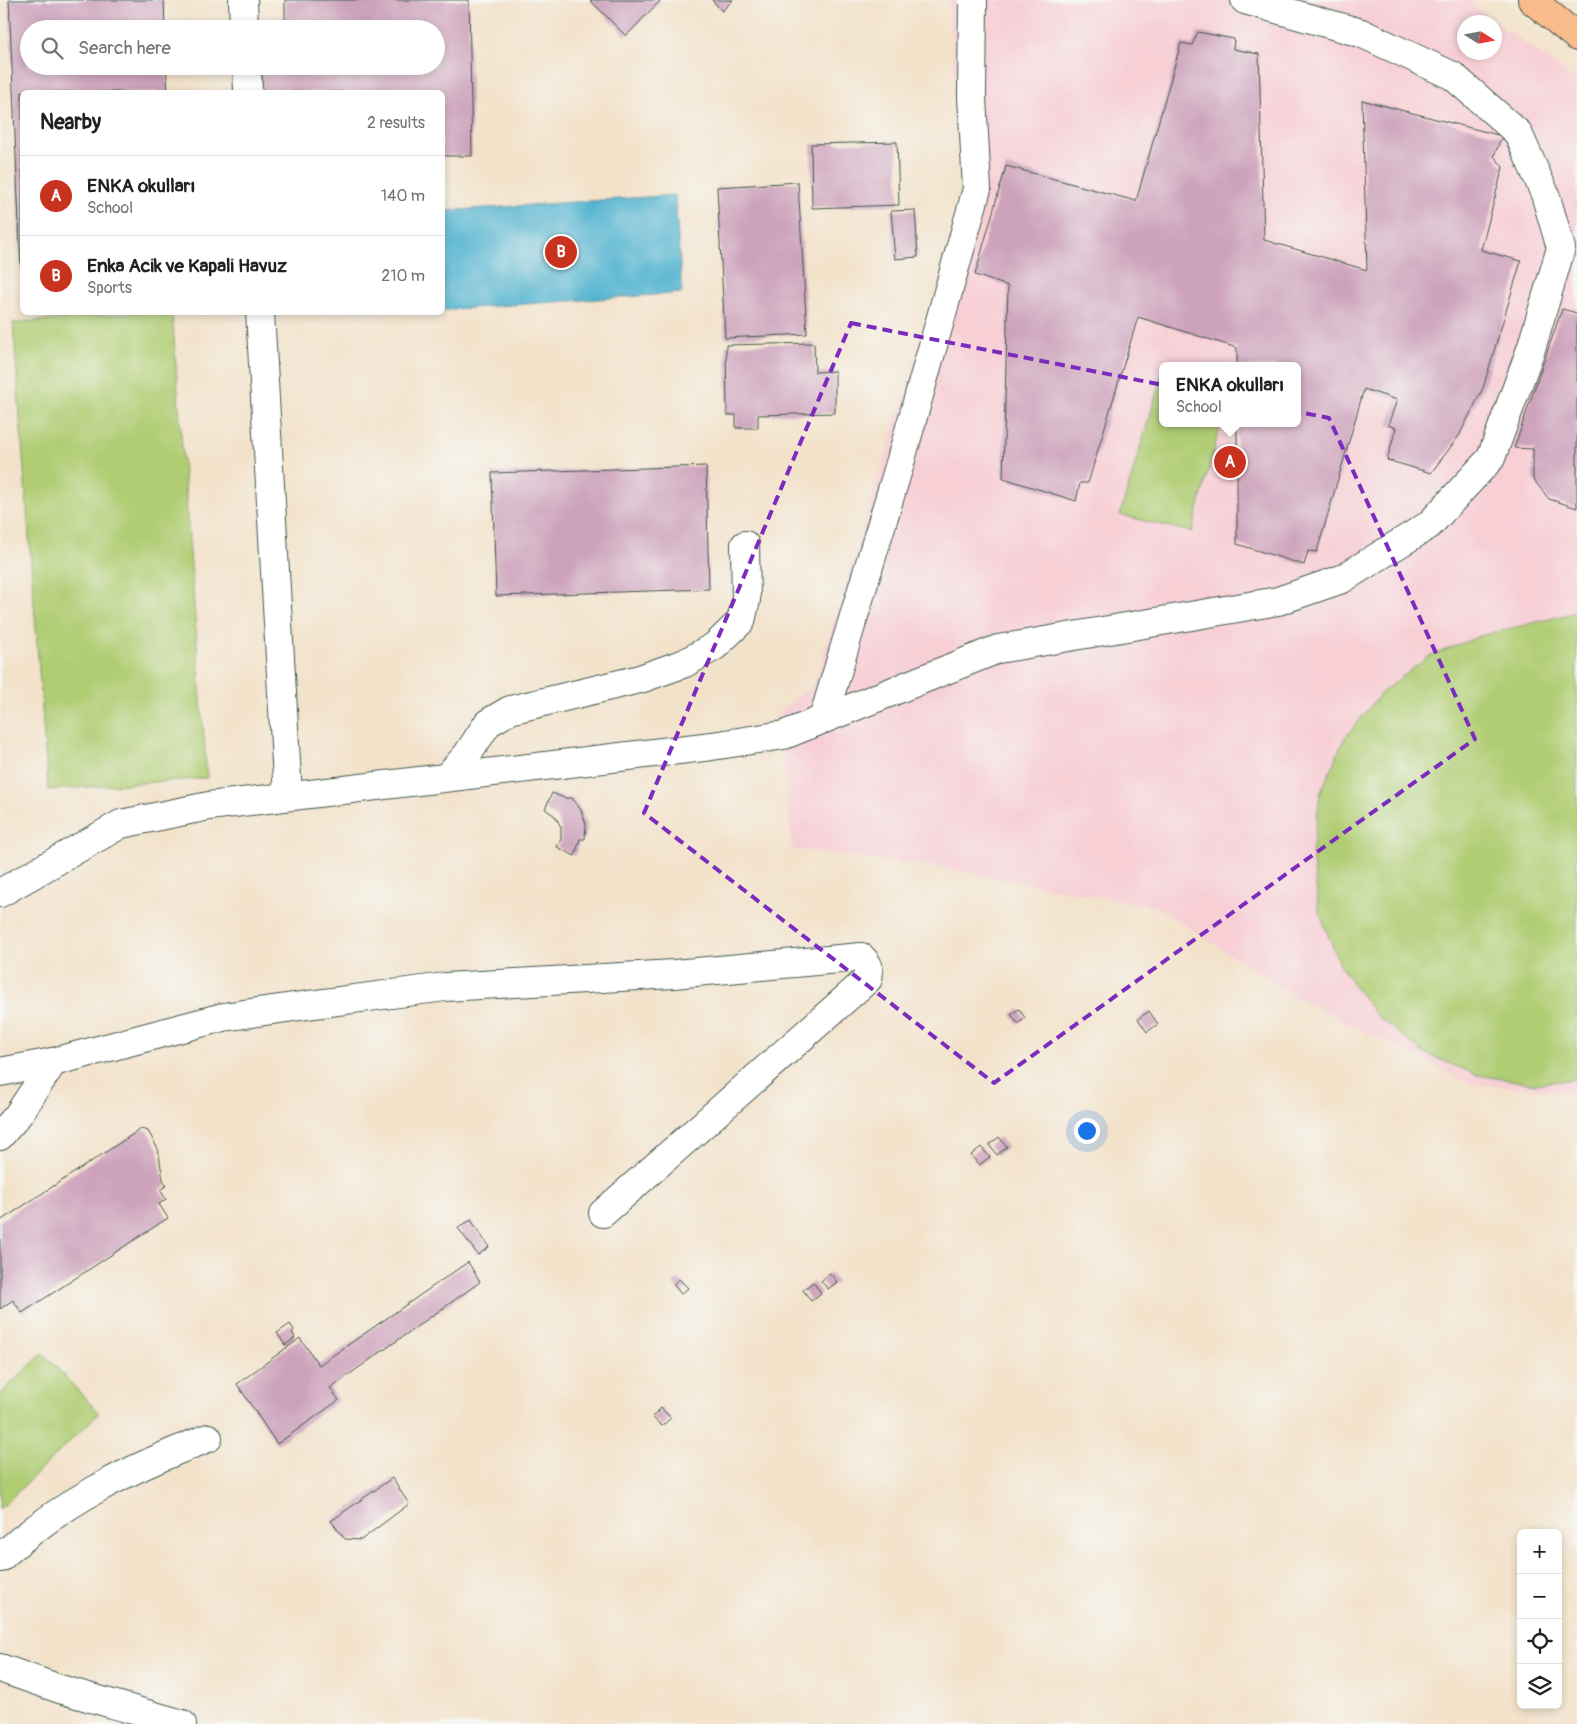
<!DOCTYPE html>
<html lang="en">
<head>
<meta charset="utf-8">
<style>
	:root { --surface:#fff; --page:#f6f6f6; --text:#202124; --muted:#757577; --line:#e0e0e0; --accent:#c8321e }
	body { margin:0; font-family:Pangolin,sans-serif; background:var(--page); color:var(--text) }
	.controls { position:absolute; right:15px; bottom:15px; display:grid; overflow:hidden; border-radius:8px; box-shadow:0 2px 8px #0003 }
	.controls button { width:45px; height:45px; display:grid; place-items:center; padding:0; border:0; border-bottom:1px solid var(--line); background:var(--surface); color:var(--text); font:25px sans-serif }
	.compass { position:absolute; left:1457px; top:15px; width:45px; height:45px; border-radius:50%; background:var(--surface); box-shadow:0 2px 8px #0003; rotate:101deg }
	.you { position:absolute; left:1086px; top:1130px; width:18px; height:18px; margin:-12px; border:4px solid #fff; border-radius:50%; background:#1a73e8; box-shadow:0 0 0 8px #1a73e833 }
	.badge { display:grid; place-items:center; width:32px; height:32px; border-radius:50%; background:var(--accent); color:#fff; font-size:16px; font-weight:700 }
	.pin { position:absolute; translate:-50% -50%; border:2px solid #fff; box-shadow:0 1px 5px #0006 }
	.popup { position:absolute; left:1159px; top:362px; width:142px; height:65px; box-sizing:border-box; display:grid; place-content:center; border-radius:8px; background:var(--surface); filter:drop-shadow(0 1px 4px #0005); font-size:16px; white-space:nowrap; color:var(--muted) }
	.popup b { font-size:19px; color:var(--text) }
	.popup::after { content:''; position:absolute; left:50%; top:100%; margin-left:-10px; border:10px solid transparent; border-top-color:var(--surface) }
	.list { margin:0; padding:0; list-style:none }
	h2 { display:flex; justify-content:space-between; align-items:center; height:65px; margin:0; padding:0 20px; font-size:21px }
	h2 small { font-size:16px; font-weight:400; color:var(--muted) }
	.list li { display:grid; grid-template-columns:32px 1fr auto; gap:15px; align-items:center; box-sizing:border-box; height:80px; padding:0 20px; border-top:1px solid var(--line) }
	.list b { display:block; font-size:19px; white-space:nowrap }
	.list p { margin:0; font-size:16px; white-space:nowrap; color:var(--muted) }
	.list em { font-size:16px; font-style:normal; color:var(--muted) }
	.icon { flex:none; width:28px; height:28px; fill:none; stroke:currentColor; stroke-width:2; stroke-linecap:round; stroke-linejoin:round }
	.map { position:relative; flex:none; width:1577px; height:1724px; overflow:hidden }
	.search { position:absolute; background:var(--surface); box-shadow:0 2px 8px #0003; left:20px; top:20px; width:425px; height:55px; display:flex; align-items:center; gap:12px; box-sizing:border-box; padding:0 18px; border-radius:28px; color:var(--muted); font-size:19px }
	.panel { position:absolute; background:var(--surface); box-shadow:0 2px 8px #0003; left:20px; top:90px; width:425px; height:225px; border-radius:8px }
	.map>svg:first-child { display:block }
</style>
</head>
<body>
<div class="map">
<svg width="1577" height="1724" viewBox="0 0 1577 1724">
	<rect width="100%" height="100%" fill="#f6f6f2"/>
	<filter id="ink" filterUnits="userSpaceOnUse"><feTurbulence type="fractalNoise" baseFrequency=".02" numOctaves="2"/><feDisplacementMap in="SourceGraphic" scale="10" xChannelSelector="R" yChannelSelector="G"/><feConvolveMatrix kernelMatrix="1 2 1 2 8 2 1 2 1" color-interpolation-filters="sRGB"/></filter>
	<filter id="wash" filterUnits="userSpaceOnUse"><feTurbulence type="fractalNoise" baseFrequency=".0096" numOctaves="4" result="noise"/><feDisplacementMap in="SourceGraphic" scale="20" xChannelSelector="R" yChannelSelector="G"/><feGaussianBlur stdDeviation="1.12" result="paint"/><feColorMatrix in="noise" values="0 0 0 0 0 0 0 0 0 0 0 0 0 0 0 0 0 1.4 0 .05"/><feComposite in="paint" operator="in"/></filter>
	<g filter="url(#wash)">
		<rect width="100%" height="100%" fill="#f3e2ca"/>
		<path fill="#f7cfd5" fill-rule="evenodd" d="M933,0H1468L1479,10L1577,81V1093L1469,1083L1296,997L1156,907L944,868L792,849L780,711L814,685L953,239L963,179L949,1ZM1464,22H1494V52H1464ZM1162,366H1298V423H1162Z"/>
		<g fill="#b0cd73" stroke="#688554">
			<polygon points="142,312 172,313 207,778 48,790 13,323"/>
			<polygon points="1162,375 1162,423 1221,423 1192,532 1120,515"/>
			<polygon points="1577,612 1577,1079 1535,1084 1477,1075 1422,1052 1376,1015 1341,967 1319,912 1312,853 1320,794 1344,739 1381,693 1428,657 1480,636"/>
			<polygon points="43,1353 99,1413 0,1509 0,1394"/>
		</g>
		<polygon fill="#51b3d0" stroke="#387882" points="675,195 682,293 443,310 443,211"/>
		<g id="blocks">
			<g fill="#cda2bb">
				<polygon points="9,0 164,0 165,29 29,29 29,66 166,66 168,92 22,92 22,268 21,268"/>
				<polygon points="285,0 469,0 472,156 442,156 442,92 262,92 262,66 436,66 436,29 261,29 261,21 285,20"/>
				<polygon points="590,0 659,0 660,1 626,36"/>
				<polygon points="712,0 733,0 722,11"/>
				<polygon points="1198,32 1234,39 1233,49 1259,54 1264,240 1367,270 1362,100 1502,136 1494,156 1503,167 1481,250 1521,261 1483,388 1459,436 1431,473 1387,460 1396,428 1388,425 1397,400 1364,389 1317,552 1308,551 1304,565 1237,544 1237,423 1298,423 1298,366 1237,366 1237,348 1138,317 1088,483 1080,483 1076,501 1003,478 1008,286 975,275 1006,166 1136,201 1181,43 1192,45"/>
				<polygon points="897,142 899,205 812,208 811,144"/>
				<polygon points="798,182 807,334 725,338 717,187"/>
				<polygon points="915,210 918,257 895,259 891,211"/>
				<polygon points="1562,309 1577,313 1577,508 1549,499 1533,479 1533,449 1514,448"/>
				<polygon points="814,343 815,372 835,371 835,413 758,415 758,428 736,428 736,415 727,415 726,345"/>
				<polygon points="706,466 709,589 496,596 492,473"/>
				<polygon points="552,793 564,798 572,798 581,810 586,824 585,839 580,839 575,856 557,847 561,839 561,827 555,816 545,809"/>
				<polygon points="1019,1009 1025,1018 1018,1024 1011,1014"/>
				<polygon points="1149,1011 1158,1024 1147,1032 1138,1019"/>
				<polygon points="141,1129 148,1131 158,1149 163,1180 167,1185 160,1190 166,1199 159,1204 168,1218 22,1313 13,1300 0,1309 0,1221"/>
				<polygon points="999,1137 1007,1147 997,1155 989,1145"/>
				<polygon points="981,1147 990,1157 979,1165 971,1155"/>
				<polygon points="471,1220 489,1247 478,1255 458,1228"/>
				<polygon points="468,1262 480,1282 330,1388 339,1400 277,1444 237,1384 300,1338 319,1365"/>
				<polygon points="830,1273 837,1282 828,1289 821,1281"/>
				<polygon points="679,1279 688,1288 681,1294 673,1284"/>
				<polygon points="813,1282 821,1293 811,1301 803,1290"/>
				<polygon points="290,1324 294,1330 292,1332 295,1338 285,1345 277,1333"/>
				<polygon points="661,1408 671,1418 662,1426 652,1417"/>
				<polygon points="392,1478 409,1504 361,1540 345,1539 331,1521"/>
			</g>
		</g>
	</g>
	<g filter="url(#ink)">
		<use href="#blocks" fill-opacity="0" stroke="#3f564a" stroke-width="1"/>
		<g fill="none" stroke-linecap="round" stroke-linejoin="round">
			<defs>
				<g id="minor">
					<polyline points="243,0 244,29"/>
					<polyline points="247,66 248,92"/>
					<polyline points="260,312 288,796"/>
					<polyline points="823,719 900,463 977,189 972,97 973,0"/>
					<polyline points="447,777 467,755 488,723 510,710 640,679 685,663 715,646 741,621 746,600 745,545"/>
					<polyline points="0,893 121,824 209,806 712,746 784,735 998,649 1278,601 1342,579 1429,525 1491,458 1531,349 1561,248 1545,194 1518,133 1453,76 1361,33 1245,0"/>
					<path d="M0,1072L53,1062L223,1017L308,1005L445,987L674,974L861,957C869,964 870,969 868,979L603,1213"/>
					<polyline points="0,1136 18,1115 53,1062"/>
					<path d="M0,1558C61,1502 131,1468 208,1438"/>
					<polyline points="0,1668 60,1689 182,1724"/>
				</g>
				<polyline id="major" points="1532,0 1577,37"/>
			</defs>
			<use href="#minor" stroke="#3f564a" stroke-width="30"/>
			<use href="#major" stroke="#3f564a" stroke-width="30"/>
			<use href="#minor" stroke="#fff" stroke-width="28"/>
			<use href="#major" stroke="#fabb8b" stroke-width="28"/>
		</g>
	</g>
	<path fill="none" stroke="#7b2cbf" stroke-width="4" stroke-dasharray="10 6" stroke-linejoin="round" d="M851,323L1329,418L1475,739L994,1083L644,813Z"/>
</svg>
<div class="controls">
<button>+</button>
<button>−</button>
<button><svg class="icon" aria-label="locate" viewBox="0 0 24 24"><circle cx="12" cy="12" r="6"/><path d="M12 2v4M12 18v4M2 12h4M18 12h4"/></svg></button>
<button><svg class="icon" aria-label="layers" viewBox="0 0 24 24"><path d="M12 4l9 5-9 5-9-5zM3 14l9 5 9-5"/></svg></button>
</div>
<svg class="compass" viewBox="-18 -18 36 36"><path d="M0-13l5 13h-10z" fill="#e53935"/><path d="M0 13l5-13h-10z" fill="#757577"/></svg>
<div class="you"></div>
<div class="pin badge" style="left:1230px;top:462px">A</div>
<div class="popup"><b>ENKA okulları</b>School</div>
<div class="pin badge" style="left:561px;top:252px">B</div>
<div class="search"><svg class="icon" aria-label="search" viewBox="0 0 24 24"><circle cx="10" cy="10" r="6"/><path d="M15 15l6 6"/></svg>Search here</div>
<section class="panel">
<h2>Nearby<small>2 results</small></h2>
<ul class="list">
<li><span class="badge">A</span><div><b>ENKA okulları</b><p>School</p></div><em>140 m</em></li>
<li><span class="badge">B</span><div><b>Enka Acik ve Kapali Havuz</b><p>Sports</p></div><em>210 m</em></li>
</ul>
</section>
</div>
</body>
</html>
